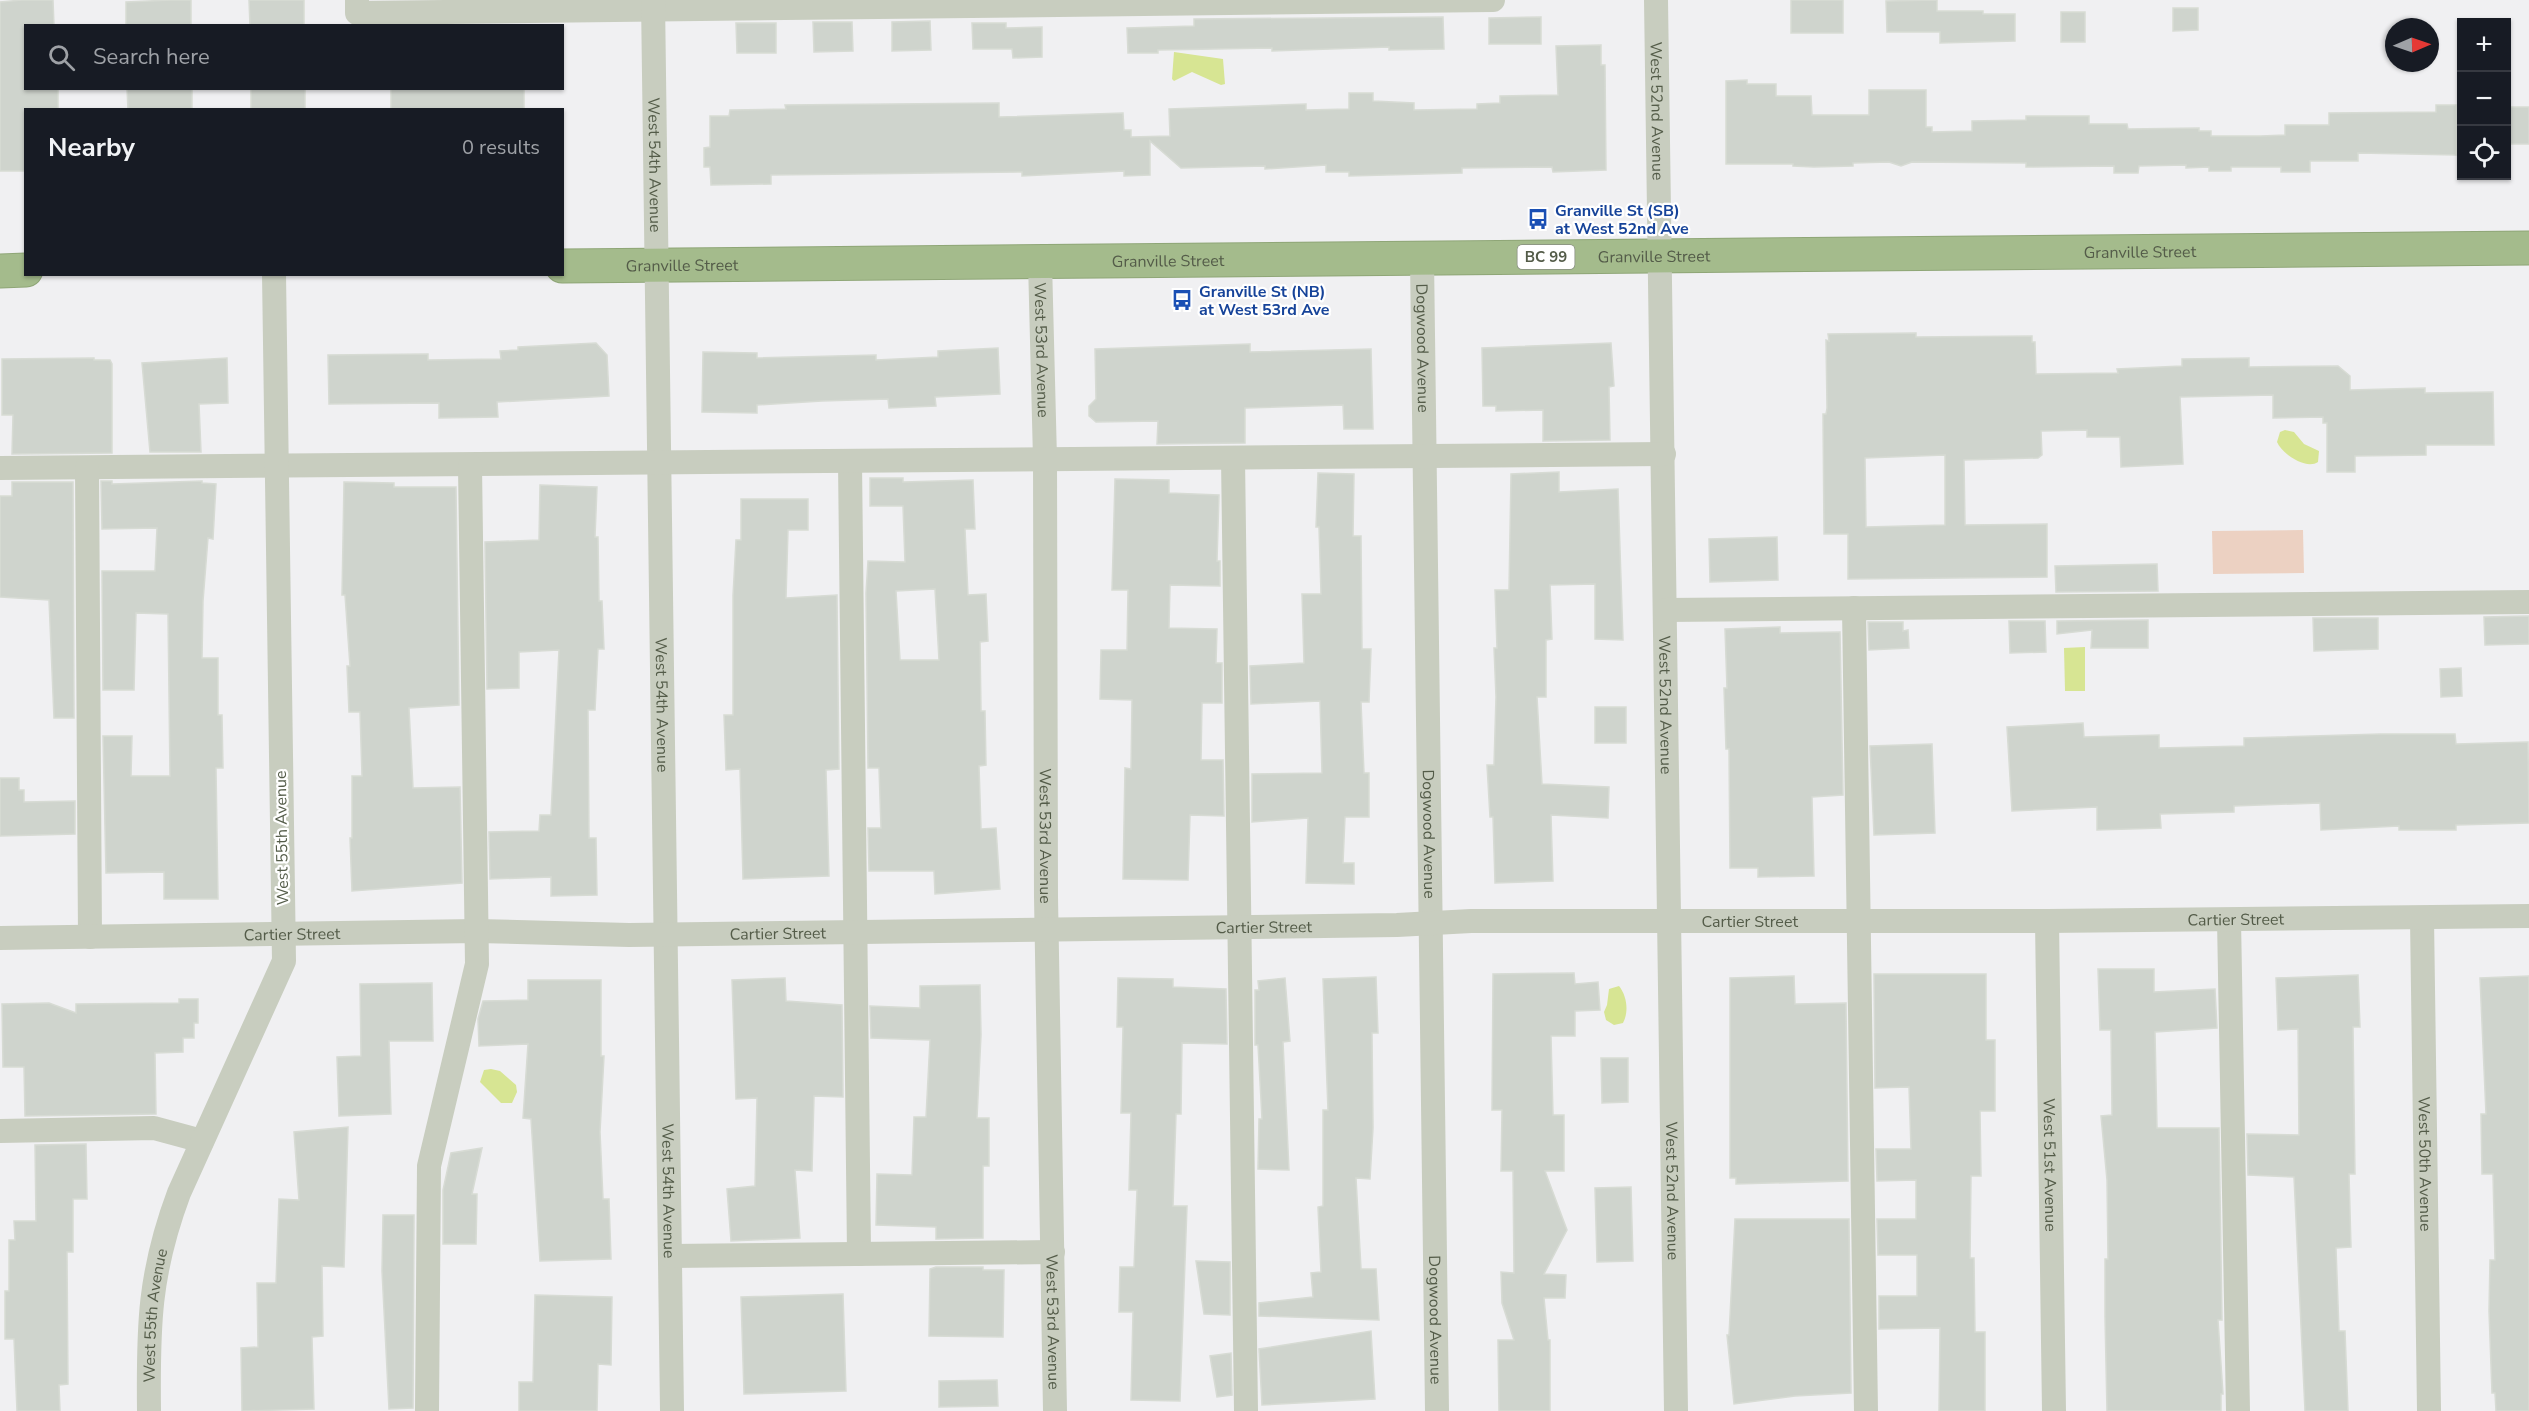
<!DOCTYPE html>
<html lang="en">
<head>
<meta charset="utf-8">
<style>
	:root { --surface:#171b24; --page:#242831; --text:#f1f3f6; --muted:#9ea1a6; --line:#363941 }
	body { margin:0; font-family:"Nunito Sans",sans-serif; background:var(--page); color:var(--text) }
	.controls { position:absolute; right:18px; top:18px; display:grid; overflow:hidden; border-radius:0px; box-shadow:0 2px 4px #0004 }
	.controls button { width:54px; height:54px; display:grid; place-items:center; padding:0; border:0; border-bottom:2px solid var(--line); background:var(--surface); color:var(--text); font:30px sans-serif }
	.compass { position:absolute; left:2385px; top:18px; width:54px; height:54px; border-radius:50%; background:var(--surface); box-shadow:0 2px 4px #0004; rotate:88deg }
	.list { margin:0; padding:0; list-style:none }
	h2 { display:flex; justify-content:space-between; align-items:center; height:78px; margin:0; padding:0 24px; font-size:26px }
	h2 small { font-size:20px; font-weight:400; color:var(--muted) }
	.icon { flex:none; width:33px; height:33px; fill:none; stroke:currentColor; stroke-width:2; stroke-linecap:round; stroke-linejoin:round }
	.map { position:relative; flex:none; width:2529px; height:1411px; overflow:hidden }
	.search { position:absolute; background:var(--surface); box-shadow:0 2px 4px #0004; left:24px; top:24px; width:540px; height:66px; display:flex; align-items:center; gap:15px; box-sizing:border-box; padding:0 21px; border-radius:0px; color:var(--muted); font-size:22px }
	.panel { position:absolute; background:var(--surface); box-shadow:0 2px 4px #0004; left:24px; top:108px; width:540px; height:168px; border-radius:0px }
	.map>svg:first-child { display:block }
</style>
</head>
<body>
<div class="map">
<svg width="2529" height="1411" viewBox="0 0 2529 1411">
	<rect width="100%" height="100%" fill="#f0f0f2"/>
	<polygon fill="#ecd1c2" points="2303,530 2304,573 2213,574 2212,531"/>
	<g fill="#d7e593">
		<polygon points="1174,52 1223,59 1225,84 1221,85 1192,72 1174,81 1172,79"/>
		<path d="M2285,430L2294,432L2304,444L2319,451L2318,462C2306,470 2282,454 2277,442L2280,432Z"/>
		<polygon points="2085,647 2085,691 2065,691 2064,648"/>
		<path d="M1619,986C1627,996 1629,1012 1623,1023L1614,1025L1606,1020L1604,1012L1607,1005L1609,989Z"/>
		<polygon points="491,1069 500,1071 516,1085 517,1092 512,1103 501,1103 480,1082 484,1070"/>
	</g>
	<g fill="#cfd4cd" stroke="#d7dbd4" stroke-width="1.5" fill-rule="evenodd">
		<polygon points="22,0 53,0 54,26 26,26 26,88 58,88 58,110 26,110 26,171 0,171 0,2"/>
		<polygon points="171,0 191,0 191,26 126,26 126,2"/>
		<polygon points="249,0 304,0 304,26 250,26"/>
		<rect x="1791" y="0" width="52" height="33"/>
		<polygon points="1937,0 1937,11 1983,11 1983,14 2015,14 2015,41 1940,43 1940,32 1887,32 1886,1"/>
		<polygon points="2173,8 2198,8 2198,30 2173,31"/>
		<rect x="2061" y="12" width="24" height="30"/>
		<polygon points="1443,17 1444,49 1389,50 1389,47 1272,51 1272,48 1158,50 1158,53 1128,53 1127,28 1194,26 1194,19"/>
		<polygon points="1541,17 1541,44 1489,44 1489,18"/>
		<polygon points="930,21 931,50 892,51 892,22"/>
		<polygon points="813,22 852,22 853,51 814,52"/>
		<polygon points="736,23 776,23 776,53 737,53"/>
		<polygon points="972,23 1006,23 1006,28 1042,27 1042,57 1013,58 1012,49 973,49"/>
		<polygon points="1601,45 1601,65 1605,65 1606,170 1553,172 1552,167 1462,168 1462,173 1349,176 1349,172 1326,172 1326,165 1265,169 1265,166 1181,168 1150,141 1150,175 1124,176 1124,171 1022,176 1022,172 771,175 771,184 711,185 710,167 704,167 704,148 710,147 710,116 729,116 730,110 786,109 785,105 999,103 999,117 1123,113 1124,130 1131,130 1131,137 1170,136 1169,109 1306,104 1306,110 1349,109 1349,93 1373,93 1373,101 1414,103 1414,110 1477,109 1477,104 1500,103 1500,96 1558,95 1556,46"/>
		<polygon points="1747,80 1747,84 1776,84 1776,96 1811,96 1812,115 1869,115 1869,90 1926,90 1926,127 1932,127 1932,132 1972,131 1972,121 2026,120 2026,116 2089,116 2089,124 2127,124 2128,129 2199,128 2199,131 2211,131 2211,136 2261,136 2285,135 2285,125 2329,125 2329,113 2436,112 2436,105 2456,105 2456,155 2358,153 2358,161 2310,161 2310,172 2281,172 2281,167 2231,167 2231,171 2209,171 2209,167 2186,168 2186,165 2139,166 2138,173 2114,173 2114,166 2026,167 2026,163 1912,162 1901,166 1889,162 1853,163 1853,166 1814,167 1793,166 1793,164 1726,164 1726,81"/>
		<polygon points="127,88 192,88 192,110 128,110"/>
		<rect x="251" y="88" width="54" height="22"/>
		<rect x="391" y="88" width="133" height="22"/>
		<rect x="2506" y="107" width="23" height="37"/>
		<path d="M1916,333V337L2032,336V342H2035L2036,374L2118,373L2117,369L2182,366V359L2249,358V367L2338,366L2350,376V390L2425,388V393L2493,392L2494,445H2426V455L2355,456V472H2327V423H2323V417L2273,418V395L2180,397L2183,464L2121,467L2120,437H2087V430L2041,431L2042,455L2038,458L1964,460L1965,525L2047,524V577L1848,579V534H1824L1823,414H1826L1827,408L1826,340L1829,341L1828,334ZM1945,455V525L1866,527L1865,458Z"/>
		<polygon points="596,343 607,355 609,396 497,402 498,417 439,418 439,403 329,404 328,355 428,354 428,360 501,359 500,351 518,350 518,347"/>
		<polygon points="1611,343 1614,386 1609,387 1610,440 1543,441 1543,410 1496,411 1496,406 1483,406 1482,348"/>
		<polygon points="1250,344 1250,352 1371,349 1373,429 1344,429 1343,405 1245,408 1245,443 1157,444 1158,421 1096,422 1089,416 1089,406 1096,399 1095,349"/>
		<polygon points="998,348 1000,394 935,397 936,406 889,408 888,399 822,401 757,405 757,413 702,412 703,352 757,353 757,358 876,355 876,360 938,357 938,351"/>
		<polygon points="94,358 94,360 110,360 112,364 112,453 12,454 13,415 2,415 2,359"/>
		<polygon points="227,358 228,403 199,404 201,452 150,452 142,363"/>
		<polygon points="1559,472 1559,492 1618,489 1623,640 1595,639 1595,584 1550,585 1552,639 1546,640 1546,697 1537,697 1542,784 1609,787 1608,818 1551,815 1553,881 1495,883 1493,817 1490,817 1487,765 1494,765 1496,697 1494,648 1497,648 1495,590 1509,590 1511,474"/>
		<polygon points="1318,473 1354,474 1353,536 1361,536 1362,649 1371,649 1369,702 1361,702 1364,773 1369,773 1369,817 1345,817 1343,863 1354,863 1354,884 1306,883 1308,818 1252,822 1252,774 1322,773 1320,701 1251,704 1250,666 1304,663 1302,594 1321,594 1319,527 1316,527"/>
		<path d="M870,478H903V482L973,480L975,529H965L968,595L986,594L988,641L980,642L981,711H985L986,765L979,766L981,829L996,828L1000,889L935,894L934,871H869L868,828H881L879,768H868L866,593L868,561L905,562L903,506H870ZM935,589L939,660H900L896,591Z"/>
		<polygon points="1115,479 1169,480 1169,493 1219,495 1217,561 1220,561 1220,586 1170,585 1169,628 1217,629 1216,663 1222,663 1222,703 1202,703 1201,760 1223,760 1224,816 1190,815 1188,880 1123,879 1125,768 1131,769 1132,700 1100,699 1101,650 1127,650 1128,590 1112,590"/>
		<polygon points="101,481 112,481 112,484 202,481 202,483 216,484 213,539 208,538 203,601 202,658 218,658 218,715 222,715 223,768 216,768 218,899 164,899 164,872 106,873 103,736 132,736 131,776 170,776 168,614 136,613 134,690 103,690 102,571 155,571 157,528 102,529"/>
		<polygon points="12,482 73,482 74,718 54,718 49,600 0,597 0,496 12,496"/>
		<polygon points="344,482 394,483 394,487 456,487 459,705 409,708 413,788 460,787 462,883 352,891 350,838 352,838 352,776 362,776 360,712 349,712 347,666 350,666 345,595 342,595"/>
		<polygon points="540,485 597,487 595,537 598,537 599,601 602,601 604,649 598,649 595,710 588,710 589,838 596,838 597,895 551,896 551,877 490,879 489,832 539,831 540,815 551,815 559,650 519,652 519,688 487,689 485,542 539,540"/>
		<polygon points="741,499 808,499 808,530 788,530 786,598 837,595 839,769 826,770 829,876 743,879 740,769 726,770 724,715 733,715 733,596 736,540 741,540"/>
		<polygon points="1777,537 1778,580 1710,582 1709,539"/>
		<polygon points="2157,564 2158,591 2056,592 2055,566"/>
		<polygon points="2529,616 2529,644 2485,645 2484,617"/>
		<polygon points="2313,618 2378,618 2378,649 2314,651"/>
		<polygon points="2148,620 2148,648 2091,648 2092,630 2057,634 2057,621"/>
		<polygon points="2009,621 2045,621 2046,652 2010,653"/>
		<polygon points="1868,622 1903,622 1903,631 1908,630 1909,648 1869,650"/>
		<polygon points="1780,627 1780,633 1840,632 1843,795 1812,797 1814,876 1758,877 1758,868 1730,868 1729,749 1726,749 1724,688 1727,688 1725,629"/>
		<polygon points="2461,668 2462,696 2441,697 2440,669"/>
		<rect x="1595" y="707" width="31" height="36"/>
		<polygon points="2083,723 2084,737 2159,735 2159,748 2244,746 2244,738 2381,734 2455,734 2456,744 2528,742 2529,823 2456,825 2456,830 2399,830 2399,826 2321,830 2320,803 2234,806 2234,812 2160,814 2161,828 2097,830 2097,807 2012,811 2007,727"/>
		<polygon points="1932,744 1935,833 1874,835 1870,746"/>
		<polygon points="0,778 19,778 19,790 24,790 24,802 75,801 75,834 0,836"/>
		<polygon points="2098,969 2154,969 2154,992 2215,989 2217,1028 2155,1032 2157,1128 2219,1128 2222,1320 2218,1320 2223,1394 2221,1394 2221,1411 2107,1411 2105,1316 2105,1259 2108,1259 2107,1180 2101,1116 2112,1115 2111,1030 2100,1030"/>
		<polygon points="1574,973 1575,984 1598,982 1600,1010 1575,1011 1575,1036 1551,1036 1553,1115 1564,1115 1564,1171 1545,1171 1567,1230 1544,1274 1566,1275 1565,1298 1544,1298 1548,1340 1550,1340 1550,1411 1499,1411 1498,1340 1514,1340 1502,1303 1501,1272 1514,1273 1513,1171 1501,1171 1502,1110 1492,1110 1493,974"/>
		<polygon points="1874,974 1986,974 1986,1040 1995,1040 1995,1111 1980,1111 1981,1176 1971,1176 1970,1258 1974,1258 1975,1332 1985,1332 1985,1411 1939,1411 1940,1328 1879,1329 1879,1296 1917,1296 1917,1255 1878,1255 1877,1219 1916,1219 1916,1180 1877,1181 1876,1149 1911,1149 1909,1087 1875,1088"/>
		<polygon points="2358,975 2360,1027 2353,1027 2355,1174 2349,1174 2351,1247 2336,1248 2339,1331 2345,1331 2348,1411 2305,1411 2294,1177 2248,1175 2247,1134 2299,1135 2298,1029 2278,1030 2276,978"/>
		<polygon points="1794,976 1795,1004 1846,1003 1848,1181 1736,1184 1736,1178 1730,1178 1730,978"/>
		<polygon points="2529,976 2529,1411 2496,1411 2495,1393 2492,1393 2489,1311 2490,1260 2495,1260 2493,1174 2482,1174 2481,1114 2486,1114 2480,978"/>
		<polygon points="1376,977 1378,1033 1372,1033 1373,1128 1370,1179 1356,1178 1361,1269 1376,1269 1379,1320 1259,1316 1259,1303 1313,1297 1311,1273 1321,1272 1318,1207 1323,1206 1323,1110 1328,1110 1323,979"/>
		<polygon points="785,978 786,1001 842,1005 843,1097 814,1096 812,1171 795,1170 800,1238 731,1241 727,1189 755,1186 757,1098 736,1099 732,980"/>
		<polygon points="1118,978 1173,979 1173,987 1226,989 1227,1044 1182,1043 1181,1114 1176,1114 1173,1206 1187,1206 1180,1401 1131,1400 1133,1312 1119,1312 1120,1267 1134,1267 1137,1190 1129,1190 1131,1113 1121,1113 1123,1027 1117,1027"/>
		<polygon points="1285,978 1290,1041 1283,1042 1289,1170 1258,1169 1259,1119 1262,1119 1258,1045 1255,1045 1255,990 1259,990 1258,981"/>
		<polygon points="528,980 601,980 601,1056 604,1056 600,1132 603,1199 609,1199 611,1259 540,1261 531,1119 523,1118 528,1044 479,1046 478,1019 483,1001 528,1000"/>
		<polygon points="432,983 433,1041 389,1041 391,1114 339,1116 337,1057 361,1056 360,984"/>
		<polygon points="980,985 981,1035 977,1118 989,1118 989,1166 983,1166 983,1238 936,1239 936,1227 876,1225 877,1174 912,1175 914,1117 926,1117 930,1040 871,1038 870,1006 920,1008 920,986"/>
		<polygon points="179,999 198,999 198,1023 194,1023 194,1038 183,1038 183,1052 155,1053 156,1114 25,1116 24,1067 3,1067 2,1004 49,1003 76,1013 76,1004 179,1003"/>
		<polygon points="1601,1058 1628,1058 1628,1102 1602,1103"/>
		<polygon points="348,1127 344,1267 322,1266 323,1336 312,1337 314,1409 242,1411 241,1348 258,1347 257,1283 276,1283 279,1199 299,1200 294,1132"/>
		<polygon points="86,1144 87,1199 73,1199 73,1252 67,1252 68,1384 59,1385 60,1411 17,1411 14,1339 5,1339 5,1291 9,1291 9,1240 15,1240 14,1221 36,1221 35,1145"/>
		<polygon points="482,1148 472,1194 477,1194 476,1244 443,1244 443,1190 451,1153"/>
		<polygon points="1631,1187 1633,1261 1597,1262 1595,1188"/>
		<polygon points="383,1215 414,1215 413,1408 389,1409 382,1271"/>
		<polygon points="1735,1219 1849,1219 1851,1393 1795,1396 1734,1404 1727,1335 1729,1335"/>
		<polygon points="1196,1261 1230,1262 1230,1315 1204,1314"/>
		<polygon points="936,1267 983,1267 983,1270 1004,1270 1003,1337 929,1336 930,1269"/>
		<polygon points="843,1294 846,1391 744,1394 741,1297"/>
		<polygon points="535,1295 612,1297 611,1365 598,1364 597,1411 519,1411 519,1382 533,1382"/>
		<polygon points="1371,1331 1375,1399 1262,1405 1259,1349"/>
		<polygon points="1231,1353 1232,1395 1217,1397 1210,1356"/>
		<polygon points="997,1380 998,1406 939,1407 939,1381"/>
	</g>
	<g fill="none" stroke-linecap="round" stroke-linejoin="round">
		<defs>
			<g id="highway">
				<path id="s9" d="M562,266L2529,248"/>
				<polyline points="0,271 26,270"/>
			</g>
		</defs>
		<use href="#highway" stroke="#8fa677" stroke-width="35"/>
		<g stroke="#c8cdbf" stroke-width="24">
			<polyline points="357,0 357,13 1493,0"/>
			<path id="s1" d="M653,0L672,1411"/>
			<path id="s2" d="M1656,0L1676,1411"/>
			<path id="s3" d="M1422,258L1437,1411"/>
			<path id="s4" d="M1040,262L1045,459L1046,897L1055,1411"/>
			<polyline points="1233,458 1246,1411"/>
			<polyline points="850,462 859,1254"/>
			<polyline points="0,468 1664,454"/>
			<polyline points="87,468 90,937"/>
			<polyline points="1854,608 1866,1411"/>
			<polyline points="1666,610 2529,602"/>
			<path id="s5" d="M2422,918L2429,1411"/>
			<polyline points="2229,920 2238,1411"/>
			<path id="s6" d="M2047,921L2054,1411"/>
			<path id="s7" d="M0,938L477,931L629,935L1397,925L1471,921H2047L2529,916"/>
			<polyline points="0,1131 154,1128 202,1141"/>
			<polyline points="670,1256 1053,1252"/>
			<path id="s8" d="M149,1411C148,1326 149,1273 179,1193L284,961L274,274"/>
			<polyline points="427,1411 429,1166 477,964 470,466"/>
		</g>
		<use href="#highway" stroke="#a4bb8c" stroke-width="33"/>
	</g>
	<defs>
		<symbol id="bus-bare" viewBox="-9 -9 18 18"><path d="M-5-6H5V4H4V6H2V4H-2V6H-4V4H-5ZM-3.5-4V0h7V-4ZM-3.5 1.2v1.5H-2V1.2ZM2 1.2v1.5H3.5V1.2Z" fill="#1a4fb4" stroke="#fff" stroke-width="2.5" paint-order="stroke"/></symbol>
	</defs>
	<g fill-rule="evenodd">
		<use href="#bus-bare" x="1523" y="204" width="30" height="30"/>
		<use href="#bus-bare" x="1167" y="285" width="30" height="30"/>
	</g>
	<g text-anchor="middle" stroke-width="4.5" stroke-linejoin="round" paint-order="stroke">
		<rect fill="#fff" stroke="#878d80" stroke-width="1.5" x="1517.5" y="245" width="57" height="24" rx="4.5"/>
		<g font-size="15" font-weight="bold" fill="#545c49">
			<text x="1546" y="262">BC 99</text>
		</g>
		<g font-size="16" fill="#545c49" stroke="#fff">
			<text dy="6" stroke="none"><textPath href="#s2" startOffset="111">West 52nd Avenue</textPath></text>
			<text dy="6" stroke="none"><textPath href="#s1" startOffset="165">West 54th Avenue</textPath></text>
			<text dy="6" stroke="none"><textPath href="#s9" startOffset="1578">Granville Street</textPath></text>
			<text dy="6" stroke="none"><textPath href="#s9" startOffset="1092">Granville Street</textPath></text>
			<text dy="6" stroke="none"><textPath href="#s9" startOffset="606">Granville Street</textPath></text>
			<text dy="6" stroke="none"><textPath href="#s9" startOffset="120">Granville Street</textPath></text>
			<text dy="6" stroke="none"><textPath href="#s3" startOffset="90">Dogwood Avenue</textPath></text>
			<text dy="6" stroke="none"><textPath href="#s4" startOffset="88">West 53rd Avenue</textPath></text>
			<text dy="6" stroke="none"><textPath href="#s2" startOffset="705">West 52nd Avenue</textPath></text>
			<text dy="6" stroke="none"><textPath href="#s1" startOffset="705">West 54th Avenue</textPath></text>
			<text dy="6" stroke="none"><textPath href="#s3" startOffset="576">Dogwood Avenue</textPath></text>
			<text dy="6" stroke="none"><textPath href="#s4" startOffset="574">West 53rd Avenue</textPath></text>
			<text transform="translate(281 838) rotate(-91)" y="6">West 55th Avenue</text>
			<text dy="6" stroke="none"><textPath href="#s7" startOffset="2236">Cartier Street</textPath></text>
			<text dy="6" stroke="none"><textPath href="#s7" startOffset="1750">Cartier Street</textPath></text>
			<text dy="6" stroke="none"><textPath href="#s7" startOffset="1264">Cartier Street</textPath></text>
			<text dy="6" stroke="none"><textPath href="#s7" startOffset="292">Cartier Street</textPath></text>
			<text dy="6" stroke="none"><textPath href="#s7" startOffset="778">Cartier Street</textPath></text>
			<text dy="6" stroke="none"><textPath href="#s5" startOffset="246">West 50th Avenue</textPath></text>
			<text dy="6" stroke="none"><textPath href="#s6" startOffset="244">West 51st Avenue</textPath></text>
			<text dy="6" stroke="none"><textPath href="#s1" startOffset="1191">West 54th Avenue</textPath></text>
			<text dy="6" stroke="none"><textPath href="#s2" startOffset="1191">West 52nd Avenue</textPath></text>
			<text dy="6" stroke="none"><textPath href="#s8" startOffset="96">West 55th Avenue</textPath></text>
			<text dy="6" stroke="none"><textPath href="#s3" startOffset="1062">Dogwood Avenue</textPath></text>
			<text dy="6" stroke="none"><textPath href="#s4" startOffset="1060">West 53rd Avenue</textPath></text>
		</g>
		<g font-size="16" font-weight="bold" fill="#164399" stroke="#fff" text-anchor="start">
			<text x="1555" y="216">Granville St (SB)<tspan x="1555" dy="18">at West 52nd Ave</tspan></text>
			<text x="1199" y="297">Granville St (NB)<tspan x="1199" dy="18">at West 53rd Ave</tspan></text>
		</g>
	</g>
</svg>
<div class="controls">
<button>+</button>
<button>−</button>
<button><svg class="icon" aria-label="locate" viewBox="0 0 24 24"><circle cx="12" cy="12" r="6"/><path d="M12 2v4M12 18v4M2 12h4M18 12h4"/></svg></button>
</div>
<svg class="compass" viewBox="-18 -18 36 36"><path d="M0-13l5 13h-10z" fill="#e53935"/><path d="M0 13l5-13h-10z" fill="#9ea1a6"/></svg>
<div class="search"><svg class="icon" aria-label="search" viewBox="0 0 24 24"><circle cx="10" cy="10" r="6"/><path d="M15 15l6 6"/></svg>Search here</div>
<section class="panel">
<h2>Nearby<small>0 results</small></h2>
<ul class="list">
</ul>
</section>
</div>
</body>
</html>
